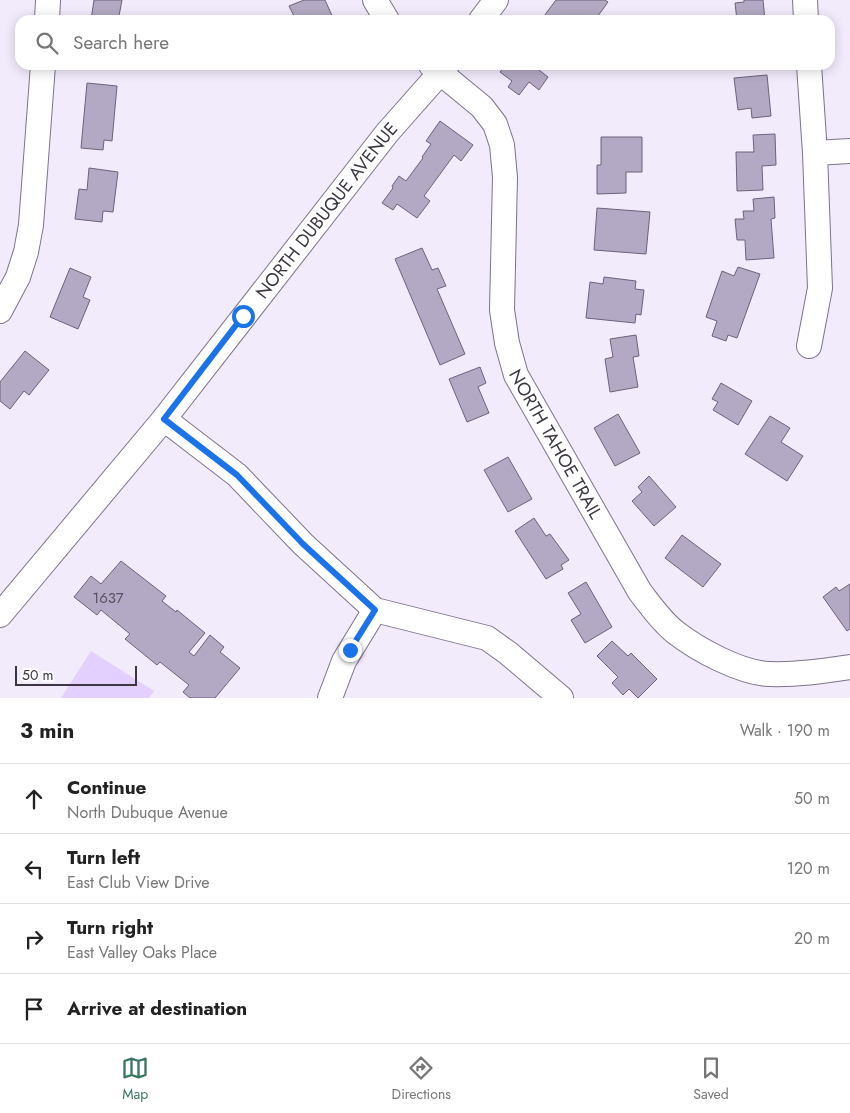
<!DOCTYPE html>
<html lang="en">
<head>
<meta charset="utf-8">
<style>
	:root { --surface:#fff; --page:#f6f6f6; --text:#222; --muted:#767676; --line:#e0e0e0; --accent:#397662 }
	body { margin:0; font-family:Jost,sans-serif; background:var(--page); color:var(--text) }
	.scale { position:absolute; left:15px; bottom:12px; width:122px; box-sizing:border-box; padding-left:5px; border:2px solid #3b3641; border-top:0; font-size:14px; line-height:18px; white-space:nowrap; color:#3b3641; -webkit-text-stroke:4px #fcfcfc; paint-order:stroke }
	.stop { position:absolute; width:15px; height:15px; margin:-11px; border:4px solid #1a73e8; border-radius:50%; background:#fff }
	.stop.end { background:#1a73e8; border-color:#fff; box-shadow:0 1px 5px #0008 }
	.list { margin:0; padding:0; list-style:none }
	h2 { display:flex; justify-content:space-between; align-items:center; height:65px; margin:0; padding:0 20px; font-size:21px }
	h2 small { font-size:16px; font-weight:400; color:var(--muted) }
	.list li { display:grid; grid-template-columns:32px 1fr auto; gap:15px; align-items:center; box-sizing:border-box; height:70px; padding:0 20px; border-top:1px solid var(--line) }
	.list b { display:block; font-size:19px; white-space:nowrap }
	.list p { margin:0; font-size:16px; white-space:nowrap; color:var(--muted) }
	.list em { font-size:16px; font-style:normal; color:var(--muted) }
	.icon { flex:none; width:28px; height:28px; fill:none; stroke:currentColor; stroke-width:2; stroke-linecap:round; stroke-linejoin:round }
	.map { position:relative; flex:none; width:850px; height:698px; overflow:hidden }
	.search { position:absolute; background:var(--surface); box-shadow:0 2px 12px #0003; left:15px; right:15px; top:15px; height:55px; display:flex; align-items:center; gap:12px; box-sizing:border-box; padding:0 18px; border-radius:15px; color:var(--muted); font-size:19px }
	.sheet { height:345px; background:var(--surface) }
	nav { display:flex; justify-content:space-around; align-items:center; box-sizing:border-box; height:70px; border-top:1px solid var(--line); background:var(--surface); font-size:14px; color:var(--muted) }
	nav a { display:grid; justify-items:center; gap:2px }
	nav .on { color:var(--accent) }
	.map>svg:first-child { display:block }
</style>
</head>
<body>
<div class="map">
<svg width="850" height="698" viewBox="0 0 850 698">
	<rect width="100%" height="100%" fill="#f2ebfc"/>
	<polygon fill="#e3d0fe" points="91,651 154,691 149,698 61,698"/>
	<g fill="#b4a9c4" stroke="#6c627b">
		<polygon points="94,0 122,0 119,16 137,18 137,20 91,20"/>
		<polygon points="304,0 325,0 334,20 291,20 295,18 289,6"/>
		<polygon points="556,0 605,0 608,2 595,20 541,20"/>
		<polygon points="744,0 763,0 765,20 737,20 735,3 744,2"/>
		<polygon points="506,65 543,65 539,70 548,77 539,90 529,82 519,95 508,87 512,81 500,72"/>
		<polygon points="767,75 771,116 752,118 751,108 738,110 734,78"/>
		<polygon points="87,83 117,86 112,141 104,140 103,150 81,148"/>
		<polygon points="440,121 473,145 461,161 454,155 424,196 430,201 417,218 397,204 393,210 382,203 393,188 392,186 399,176 406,181 423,158 422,157 431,144 426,141"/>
		<polygon points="775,134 776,165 762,166 763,190 737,191 736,152 754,152 753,135"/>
		<polygon points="601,137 642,137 642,172 626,172 626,193 597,194 597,165 601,165"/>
		<polygon points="89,168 118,172 113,212 103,211 102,222 75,219 79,189 87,190"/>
		<polygon points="774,197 775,218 771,219 774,258 746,260 745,240 737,240 735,219 744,219 743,211 754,211 753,199"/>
		<polygon points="597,208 650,212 646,254 594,250"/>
		<polygon points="422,248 432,270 438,268 446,286 437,289 465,354 440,365 395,259"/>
		<polygon points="738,267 760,274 737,338 728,335 726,341 712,336 717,321 706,317 722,271 734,276"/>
		<polygon points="70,268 91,277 83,297 90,300 78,329 50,317"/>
		<polygon points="604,277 636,281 635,289 644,290 641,315 636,314 635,323 586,318 590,282 603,284"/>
		<polygon points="636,335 639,356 633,357 638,387 610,392 605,359 613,357 610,339"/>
		<polygon points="25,351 49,370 29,395 24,391 10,409 0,401 0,382"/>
		<polygon points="480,367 486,383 478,387 489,413 467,422 449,379"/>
		<polygon points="721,383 752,401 738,425 713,410 718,402 712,399"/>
		<polygon points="618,414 640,453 615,466 594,428"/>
		<polygon points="770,416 790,428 781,442 803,456 787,481 745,454"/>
		<polygon points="508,457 532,499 508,512 484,470"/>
		<polygon points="649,476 676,507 654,526 632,501 642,492 638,487"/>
		<polygon points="534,518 546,536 550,534 569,560 561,565 563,569 546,579 515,531"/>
		<polygon points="682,535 721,564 703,587 665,558"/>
		<polygon points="121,561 166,596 162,601 176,612 177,610 205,633 189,652 194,656 210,635 224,647 220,652 240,668 215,698 190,698 183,692 189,685 160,662 157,665 125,639 130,634 101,610 97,615 74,597 91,576 101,584"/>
		<polygon points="586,582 612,627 585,643 571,620 581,614 568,593"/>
		<polygon points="850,584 850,629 847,631 823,597 836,587 839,591"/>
		<polygon points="612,641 628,656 631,653 657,679 638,698 629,689 623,695 612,683 618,677 597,656"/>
	</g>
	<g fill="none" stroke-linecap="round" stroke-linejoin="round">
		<defs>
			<g id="minor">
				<polyline points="375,0 387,20"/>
				<polyline points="805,0 806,20"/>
				<polyline points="47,20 48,0"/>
				<polyline points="481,20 496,0"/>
				<path id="s1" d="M431,65L482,107L495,124L502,145L505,177L502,310L507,343L516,375L640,592C651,606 661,621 675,632C698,650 741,673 769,674C797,675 823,671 850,667"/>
				<polyline points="815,153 850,151"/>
				<polyline points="0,311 18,277 26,252 31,225 43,65"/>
				<polyline points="809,346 820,288 815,153 809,65"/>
				<polyline points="164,419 237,475 303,544 375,610 487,638 508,653 561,698"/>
				<path id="s2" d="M0,615L164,419L387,133L447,65"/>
				<polyline points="330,698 344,661 375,610"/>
			</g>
		</defs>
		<use href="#minor" stroke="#7d728b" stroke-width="26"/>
		<use href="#minor" stroke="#fff" stroke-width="24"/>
	</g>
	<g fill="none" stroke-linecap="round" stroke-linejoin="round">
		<polyline stroke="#1a73e8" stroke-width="6" points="243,316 164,419 237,475 303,544 375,610 350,650"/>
	</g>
	<g text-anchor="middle" stroke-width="5" stroke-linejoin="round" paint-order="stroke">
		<g font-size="15" fill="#595362">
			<text x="108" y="603">1637</text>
		</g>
		<g font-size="18" fill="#3b3641" stroke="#fcfcfc">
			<text dy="6" stroke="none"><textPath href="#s2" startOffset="520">NORTH DUBUQUE AVENUE</textPath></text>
			<text dy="6" stroke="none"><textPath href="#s1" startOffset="421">NORTH TAHOE TRAIL</textPath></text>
		</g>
	</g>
</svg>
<div class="scale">50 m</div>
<div class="stop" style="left:243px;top:316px"></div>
<div class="stop end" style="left:350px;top:650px"></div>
<div class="search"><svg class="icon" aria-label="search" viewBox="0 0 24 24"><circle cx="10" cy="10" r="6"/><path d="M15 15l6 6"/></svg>Search here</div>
</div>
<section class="sheet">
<h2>3 min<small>Walk · 190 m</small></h2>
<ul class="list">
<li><svg class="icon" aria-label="ahead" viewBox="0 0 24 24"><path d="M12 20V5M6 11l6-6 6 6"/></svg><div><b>Continue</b><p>North Dubuque Avenue</p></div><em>50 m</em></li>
<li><svg class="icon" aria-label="left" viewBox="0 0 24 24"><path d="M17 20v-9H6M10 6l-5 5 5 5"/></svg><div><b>Turn left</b><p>East Club View Drive</p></div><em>120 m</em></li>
<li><svg class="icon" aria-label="right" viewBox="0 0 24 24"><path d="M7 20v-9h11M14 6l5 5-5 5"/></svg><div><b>Turn right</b><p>East Valley Oaks Place</p></div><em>20 m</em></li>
<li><svg class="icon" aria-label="arrive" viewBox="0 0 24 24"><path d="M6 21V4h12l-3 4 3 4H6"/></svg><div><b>Arrive at destination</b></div></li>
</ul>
</section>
<nav>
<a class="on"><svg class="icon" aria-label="map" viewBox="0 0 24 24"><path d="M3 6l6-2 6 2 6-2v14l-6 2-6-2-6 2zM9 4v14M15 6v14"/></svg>Map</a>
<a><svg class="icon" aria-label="directions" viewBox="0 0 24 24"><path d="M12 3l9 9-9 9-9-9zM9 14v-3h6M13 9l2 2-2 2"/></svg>Directions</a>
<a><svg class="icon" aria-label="saved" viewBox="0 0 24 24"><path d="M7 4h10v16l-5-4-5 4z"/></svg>Saved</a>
</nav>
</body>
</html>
